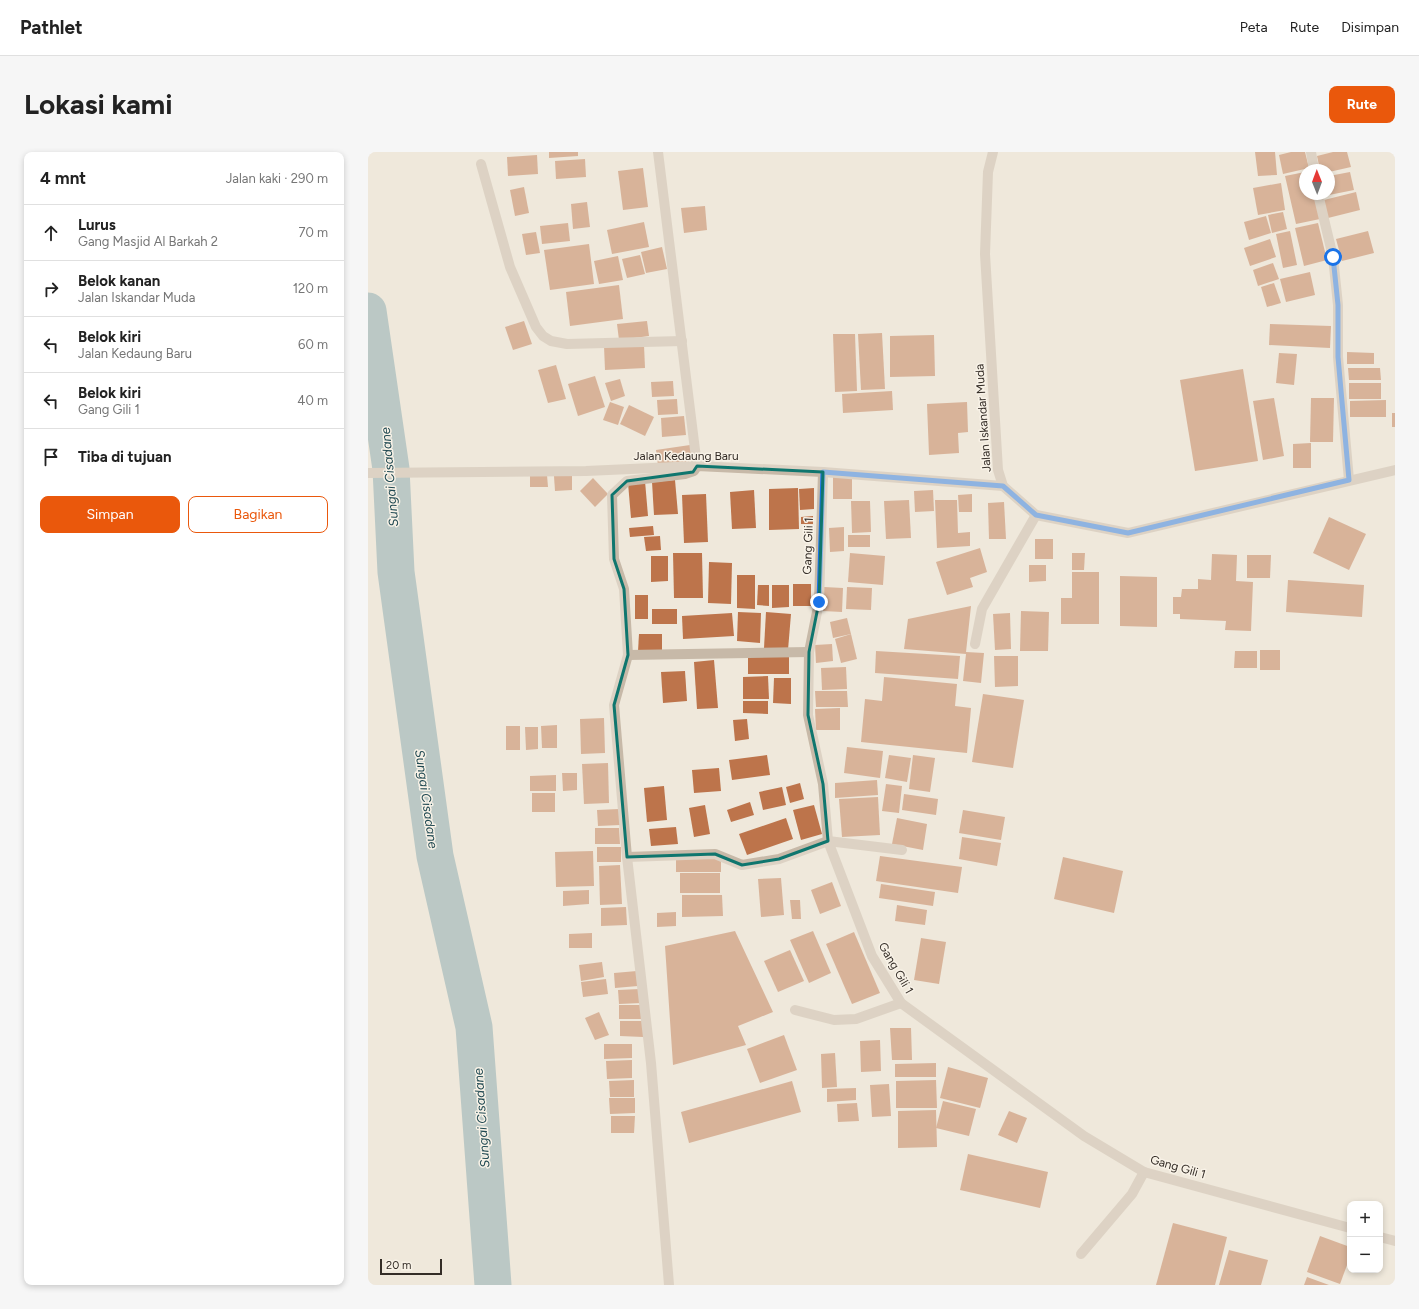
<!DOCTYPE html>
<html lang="id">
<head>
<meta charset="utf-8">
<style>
	:root { --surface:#fff; --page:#f6f6f6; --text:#222; --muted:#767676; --line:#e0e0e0; --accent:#ea580c }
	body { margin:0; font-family:Figtree,sans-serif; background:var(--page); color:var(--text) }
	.controls { position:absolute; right:12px; bottom:12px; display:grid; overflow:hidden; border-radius:8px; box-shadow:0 2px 6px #0003 }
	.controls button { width:36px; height:36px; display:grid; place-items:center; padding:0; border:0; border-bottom:1px solid var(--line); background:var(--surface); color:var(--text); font:20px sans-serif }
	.compass { position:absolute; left:931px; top:12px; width:36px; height:36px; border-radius:50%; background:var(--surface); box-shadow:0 2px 6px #0003; rotate:359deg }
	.scale { position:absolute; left:12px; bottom:10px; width:62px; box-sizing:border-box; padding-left:4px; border:2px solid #342d27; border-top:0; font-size:11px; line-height:14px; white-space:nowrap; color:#342d27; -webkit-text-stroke:3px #f8f2e7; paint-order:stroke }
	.stop { position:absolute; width:12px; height:12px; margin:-9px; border:3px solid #1a73e8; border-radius:50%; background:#fff }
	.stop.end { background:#1a73e8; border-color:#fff; box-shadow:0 1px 4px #0008 }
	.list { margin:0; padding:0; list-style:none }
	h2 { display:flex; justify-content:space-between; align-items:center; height:52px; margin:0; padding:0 16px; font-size:17px }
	h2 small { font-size:13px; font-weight:400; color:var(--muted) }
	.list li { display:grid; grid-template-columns:26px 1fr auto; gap:12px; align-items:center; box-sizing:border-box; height:56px; padding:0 16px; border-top:1px solid var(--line) }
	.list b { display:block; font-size:15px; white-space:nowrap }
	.list p { margin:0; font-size:13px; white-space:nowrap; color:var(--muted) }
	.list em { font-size:13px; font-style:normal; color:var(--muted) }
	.actions { display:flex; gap:8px; padding:12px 16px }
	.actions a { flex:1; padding:9px 0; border:1px solid var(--accent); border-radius:8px; text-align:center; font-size:14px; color:var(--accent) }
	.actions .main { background:var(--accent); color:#fff }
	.icon { flex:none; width:22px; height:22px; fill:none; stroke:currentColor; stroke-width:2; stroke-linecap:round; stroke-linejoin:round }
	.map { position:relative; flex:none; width:1027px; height:1133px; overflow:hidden; border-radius:8px }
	header { display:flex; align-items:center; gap:24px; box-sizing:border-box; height:56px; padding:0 20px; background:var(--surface); border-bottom:1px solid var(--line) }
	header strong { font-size:19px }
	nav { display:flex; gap:22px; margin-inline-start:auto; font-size:14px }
	.intro { display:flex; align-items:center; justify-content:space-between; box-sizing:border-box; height:96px; padding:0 24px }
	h1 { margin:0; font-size:28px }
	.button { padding:10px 18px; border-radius:8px; background:var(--accent); color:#fff; font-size:14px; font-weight:700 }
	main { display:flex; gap:24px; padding:0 24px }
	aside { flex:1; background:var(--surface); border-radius:8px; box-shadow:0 2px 6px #0003 }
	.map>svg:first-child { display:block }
</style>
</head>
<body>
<header>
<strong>Pathlet</strong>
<nav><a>Peta</a><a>Rute</a><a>Disimpan</a></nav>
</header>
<div class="intro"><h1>Lokasi kami</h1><a class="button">Rute</a></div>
<main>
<aside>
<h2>4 mnt<small>Jalan kaki · 290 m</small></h2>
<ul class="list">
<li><svg class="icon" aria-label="ahead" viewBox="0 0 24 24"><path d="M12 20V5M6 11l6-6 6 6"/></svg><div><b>Lurus</b><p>Gang Masjid Al Barkah 2</p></div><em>70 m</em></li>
<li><svg class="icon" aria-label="right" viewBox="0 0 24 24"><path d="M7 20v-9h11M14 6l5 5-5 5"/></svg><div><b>Belok kanan</b><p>Jalan Iskandar Muda</p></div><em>120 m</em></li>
<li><svg class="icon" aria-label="left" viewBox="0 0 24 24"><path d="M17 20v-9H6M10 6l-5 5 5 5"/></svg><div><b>Belok kiri</b><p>Jalan Kedaung Baru</p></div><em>60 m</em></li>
<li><svg class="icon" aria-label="left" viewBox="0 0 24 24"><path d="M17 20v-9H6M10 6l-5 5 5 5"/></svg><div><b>Belok kiri</b><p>Gang Gili 1</p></div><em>40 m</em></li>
<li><svg class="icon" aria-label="arrive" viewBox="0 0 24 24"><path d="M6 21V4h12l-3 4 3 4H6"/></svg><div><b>Tiba di tujuan</b></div></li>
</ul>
<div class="actions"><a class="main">Simpan</a><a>Bagikan</a></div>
</aside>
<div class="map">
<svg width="1027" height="1133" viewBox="0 0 1027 1133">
	<rect width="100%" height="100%" fill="#efe8db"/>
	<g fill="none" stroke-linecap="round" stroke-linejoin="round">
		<polyline stroke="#7ca3aa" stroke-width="37" points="0,159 23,317 28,420 67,704 106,875 125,1133"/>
	</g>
	<g fill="#bd744b">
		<polygon points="181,0 210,0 210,4 181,6"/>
		<polygon points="887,0 907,0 909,23 890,24"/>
		<polygon points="923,0 937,0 941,16 915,22 911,3"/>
		<polygon points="965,0 979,0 983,15 961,20 961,18 952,18 949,4"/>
		<polygon points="169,3 170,22 140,24 139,5"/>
		<polygon points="217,7 218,25 188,27 187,9"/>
		<polygon points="275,16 280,55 255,58 250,19"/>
		<polygon points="937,20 937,42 947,42 952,67 928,72 917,24"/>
		<polygon points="982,20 986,38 961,43 961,24"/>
		<polygon points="913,31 917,58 890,63 885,36"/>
		<polygon points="156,35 161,61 147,64 142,38"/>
		<polygon points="988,40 992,58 960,66 956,48"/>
		<polygon points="219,50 222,75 205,77 203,52"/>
		<polygon points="337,54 339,78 316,81 313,56"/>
		<polygon points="915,60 919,77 904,81 900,63"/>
		<polygon points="898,64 903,81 881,88 876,70"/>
		<polygon points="276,70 281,95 244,102 239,78"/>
		<polygon points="200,71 202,89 174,92 172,74"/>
		<polygon points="950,71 959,108 936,114 927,76"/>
		<polygon points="922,79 929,113 915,116 908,82"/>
		<polygon points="1000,79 1006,101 974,109 968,87"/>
		<polygon points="168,80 172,101 158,103 154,82"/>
		<polygon points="902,87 908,105 882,114 876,96"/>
		<polygon points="221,92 226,132 182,138 176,98"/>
		<polygon points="294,95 299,117 278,121 273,100"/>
		<polygon points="272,103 277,122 259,126 254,107"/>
		<polygon points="250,104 255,128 231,132 226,109"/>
		<polygon points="905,111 911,127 890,134 885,118"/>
		<polygon points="942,120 947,143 918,150 912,127"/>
		<polygon points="906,131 913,151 899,155 893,135"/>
		<polygon points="251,133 255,167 202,174 198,140"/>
		<polygon points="156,169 164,192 145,198 137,175"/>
		<polygon points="279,169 281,184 251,188 249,172"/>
		<polygon points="902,172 963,174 962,196 901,193"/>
		<polygon points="514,181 517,237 493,238 490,182"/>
		<polygon points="465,182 487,182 489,239 467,240"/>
		<polygon points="566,183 567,224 522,225 522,184"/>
		<polygon points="276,193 277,216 237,218 236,194"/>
		<polygon points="979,200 1006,201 1006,212 979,212"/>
		<polygon points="911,201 929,202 926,233 908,231"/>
		<polygon points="188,213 198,247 180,251 170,218"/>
		<polygon points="980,216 1012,216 1013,228 981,228"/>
		<polygon points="875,217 890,309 827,319 812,228"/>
		<polygon points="227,224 237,255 210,264 200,232"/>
		<polygon points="252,227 257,244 243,249 237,231"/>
		<polygon points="305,229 306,244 284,245 283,230"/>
		<rect x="981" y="231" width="32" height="16"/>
		<polygon points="524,239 525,258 475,261 474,242"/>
		<polygon points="906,246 916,304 895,308 885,249"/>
		<polygon points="943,246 966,246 965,290 942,290"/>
		<polygon points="309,247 310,262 290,263 289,248"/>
		<polygon points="1018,248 1018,265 982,265 982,249"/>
		<polygon points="242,250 256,255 250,273 235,268"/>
		<polygon points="599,250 600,280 590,281 591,301 561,303 559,252"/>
		<polygon points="261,253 286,265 277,284 252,272"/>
		<rect x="1024" y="261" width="3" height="14"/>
		<polygon points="316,264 318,283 294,285 293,266"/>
		<polygon points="943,291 943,316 925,316 925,292"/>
		<polygon points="322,293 325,309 290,314 288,298"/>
		<polygon points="162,323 179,323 180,335 162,335"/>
		<polygon points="204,323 204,338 187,339 186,324"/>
		<rect x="465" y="325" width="19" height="22"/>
		<polygon points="225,326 240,342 227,355 212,339"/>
		<polygon points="307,328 310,362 286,363 284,330"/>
		<polygon points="277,329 280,364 263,366 260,331"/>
		<polygon points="430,336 431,377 401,378 401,337"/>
		<polygon points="446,336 446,357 432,358 431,337"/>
		<polygon points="386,338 388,376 364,377 362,340"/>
		<polygon points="565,338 566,359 547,360 546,339"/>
		<polygon points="338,342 340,390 316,391 314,343"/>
		<polygon points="604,342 604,360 591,360 590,343"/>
		<polygon points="541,348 543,386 518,387 516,349"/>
		<polygon points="567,348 589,348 590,381 602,380 602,394 569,396"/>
		<polygon points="483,349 502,349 503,380 484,381"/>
		<polygon points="636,350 638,387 621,387 620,351"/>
		<polygon points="445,364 445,372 433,372 433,365"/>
		<polygon points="961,365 998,382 981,418 945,401"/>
		<polygon points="285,374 286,383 262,385 261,376"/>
		<polygon points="476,375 476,399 462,400 461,376"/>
		<rect x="480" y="383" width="22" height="12"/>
		<polygon points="292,384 293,398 278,399 276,385"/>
		<rect x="667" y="387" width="18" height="20"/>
		<polygon points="612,396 619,420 602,426 605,435 579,443 568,410"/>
		<polygon points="305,401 334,401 335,446 306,446"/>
		<polygon points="482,401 517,404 515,433 480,430"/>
		<polygon points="704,401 717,401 716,418 704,418"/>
		<polygon points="844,402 869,403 868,429 885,430 883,479 857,478 858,469 812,467 812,462 805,462 805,445 813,445 814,437 830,437 830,427 843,428"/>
		<polygon points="879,403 903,403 902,426 879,426"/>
		<polygon points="283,404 300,404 300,429 283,430"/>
		<polygon points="341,410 364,411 363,452 340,451"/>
		<polygon points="661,413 678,413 678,429 661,430"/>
		<polygon points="704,420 731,420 731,472 693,472 693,446 704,446"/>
		<polygon points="369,423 387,423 387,457 369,456"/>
		<polygon points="752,424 789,425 789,475 752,474"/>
		<polygon points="920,428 996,433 994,465 918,460"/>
		<rect x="425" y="432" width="18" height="22"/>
		<polygon points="390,433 401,433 401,454 389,453"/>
		<polygon points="404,433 421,433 421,455 404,456"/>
		<polygon points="456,435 475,436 474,460 455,459"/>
		<polygon points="479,435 504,436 503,458 478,457"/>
		<rect x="267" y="443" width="13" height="24"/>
		<polygon points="603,454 598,500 616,501 613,531 595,529 598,502 536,497 540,467"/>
		<rect x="284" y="457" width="25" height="15"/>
		<polygon points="653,459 681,460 680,499 652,499"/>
		<polygon points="370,460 393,461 392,491 369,489"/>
		<polygon points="398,460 423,462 420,498 396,496"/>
		<polygon points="364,461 366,484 315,487 314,464"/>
		<polygon points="642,461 643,497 627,498 625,462"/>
		<polygon points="479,466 483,482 465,486 462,470"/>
		<polygon points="271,482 294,482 294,500 270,499"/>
		<polygon points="483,482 489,507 473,511 467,487"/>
		<polygon points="464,492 465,509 448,511 447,493"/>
		<rect x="892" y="498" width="20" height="20"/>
		<polygon points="508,499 592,504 590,527 507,521"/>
		<polygon points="867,499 889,499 889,516 866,516"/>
		<rect x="380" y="502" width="41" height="20"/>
		<polygon points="626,504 650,504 650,534 627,535"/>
		<polygon points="346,508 350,556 329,557 326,510"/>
		<polygon points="478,515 479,537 454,538 453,516"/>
		<polygon points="317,519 319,549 295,551 293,520"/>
		<polygon points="400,524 401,547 375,547 375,525"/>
		<polygon points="516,525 589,532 587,554 603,556 599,601 493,590 497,547 514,549"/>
		<polygon points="406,526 423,526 423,552 405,551"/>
		<polygon points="447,539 479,539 480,555 448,555"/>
		<polygon points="615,542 656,548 645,616 604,610"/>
		<polygon points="375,549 400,549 400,562 375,561"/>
		<polygon points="472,556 472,578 448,578 447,557"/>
		<polygon points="236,566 237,601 213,602 212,567"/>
		<polygon points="379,567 381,587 367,589 365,568"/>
		<polygon points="189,573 189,596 174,596 173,574"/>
		<rect x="138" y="574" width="14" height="24"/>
		<polygon points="157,575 170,575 170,597 158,598"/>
		<polygon points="479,595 515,599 512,626 476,621"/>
		<polygon points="399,603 402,623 364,628 361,608"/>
		<polygon points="521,603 543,606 539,630 517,626"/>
		<polygon points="545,603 567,606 562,640 541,637"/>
		<polygon points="240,611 241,651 216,652 214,612"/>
		<polygon points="351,616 353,639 326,641 324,618"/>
		<polygon points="194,621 209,621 209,638 195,639"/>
		<polygon points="188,623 188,639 162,639 162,624"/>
		<polygon points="509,628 510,643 467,646 467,631"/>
		<polygon points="432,631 436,647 422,651 418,635"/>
		<polygon points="518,632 534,634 531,661 514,659"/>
		<polygon points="296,634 299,668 279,670 276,636"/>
		<polygon points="414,635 418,653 395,658 391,640"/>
		<rect x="164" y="641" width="23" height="19"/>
		<polygon points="536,642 570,647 568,663 534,658"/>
		<polygon points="510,645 512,683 474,685 471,647"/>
		<polygon points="382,650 386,663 363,670 359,658"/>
		<polygon points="337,653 342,682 326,685 321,656"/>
		<polygon points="446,653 454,682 433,688 425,658"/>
		<polygon points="251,657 252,673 230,674 229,658"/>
		<polygon points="595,658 637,665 633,688 591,681"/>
		<polygon points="418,666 425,687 379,703 371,682"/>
		<polygon points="529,666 559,672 555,698 524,692"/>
		<polygon points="308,675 310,692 283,694 281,677"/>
		<polygon points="227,676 251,676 252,692 227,692"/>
		<polygon points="594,685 633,691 629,714 591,707"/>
		<rect x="229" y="695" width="24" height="15"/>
		<polygon points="225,699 226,734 188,735 187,700"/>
		<polygon points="512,704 594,715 590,741 508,729"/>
		<polygon points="695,705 755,719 746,761 686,747"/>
		<rect x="308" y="706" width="45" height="14"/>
		<polygon points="252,713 254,752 232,753 231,714"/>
		<rect x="312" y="721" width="40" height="20"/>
		<polygon points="413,726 416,763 393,765 390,727"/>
		<polygon points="464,730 473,754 452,762 443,738"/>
		<polygon points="513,732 567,740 565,754 511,746"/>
		<polygon points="221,738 221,752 195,754 195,739"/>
		<polygon points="314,743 354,743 355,764 314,765"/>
		<polygon points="422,748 432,748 433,767 424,767"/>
		<polygon points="529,753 559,758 557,773 527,769"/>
		<polygon points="258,755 259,773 233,774 233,756"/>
		<polygon points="308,760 308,774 289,775 289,761"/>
		<polygon points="367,779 405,860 370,874 378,893 305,913 297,794"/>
		<polygon points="445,779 463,821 441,831 422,788"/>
		<polygon points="486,780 512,841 484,852 458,792"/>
		<polygon points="224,781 224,796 201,796 201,782"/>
		<polygon points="553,786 578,790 571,832 546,828"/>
		<polygon points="422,798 436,829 410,840 396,809"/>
		<polygon points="234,810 236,825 213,829 211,813"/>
		<polygon points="269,819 270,834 247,836 246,821"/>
		<polygon points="238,827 240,842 215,845 213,830"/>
		<polygon points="272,837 273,851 251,852 250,838"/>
		<rect x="251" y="853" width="22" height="14"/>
		<polygon points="231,860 241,883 227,888 217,866"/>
		<polygon points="252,869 275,869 275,885 252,884"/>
		<polygon points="522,876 543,876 544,908 524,908"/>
		<polygon points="416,883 429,918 392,931 379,897"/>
		<polygon points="512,888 513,919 493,920 492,889"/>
		<polygon points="236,892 264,892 264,906 236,907"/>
		<polygon points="467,901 469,935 454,936 453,902"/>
		<polygon points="264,908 264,926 239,927 238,909"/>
		<polygon points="568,911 568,925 527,925 527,912"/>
		<polygon points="580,915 620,926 612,956 572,946"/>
		<polygon points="266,928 266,945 242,945 241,929"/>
		<polygon points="568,928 569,956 528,956 528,929"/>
		<polygon points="424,929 433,960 321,991 313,960"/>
		<polygon points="521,932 523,964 504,965 502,933"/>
		<polygon points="488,936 488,948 459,950 459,937"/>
		<polygon points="241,946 267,946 267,961 242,962"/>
		<polygon points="575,949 608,957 601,984 568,976"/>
		<polygon points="489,951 491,969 470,970 469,952"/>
		<polygon points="568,958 569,995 530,996 530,959"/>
		<polygon points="641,959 659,966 649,991 630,983"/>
		<polygon points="243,964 267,964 266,981 243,981"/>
		<polygon points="600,1002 680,1020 672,1056 592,1038"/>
		<polygon points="805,1071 859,1085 847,1133 788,1133"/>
		<polygon points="952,1084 982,1095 982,1105 972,1132 939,1120"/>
		<polygon points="861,1098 900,1108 893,1133 851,1133"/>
		<polygon points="939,1125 961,1133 936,1133"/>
	</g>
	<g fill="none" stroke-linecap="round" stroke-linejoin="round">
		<polyline stroke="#c7b9a8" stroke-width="10" points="713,1102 764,1042 776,1020"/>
		<g stroke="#c7b9a8" stroke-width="10">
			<polyline points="290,0 329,314 326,319 317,322 259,329 244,343 246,407 256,437 260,503 246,553 259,705 283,911 301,1133"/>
			<polyline points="943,0 946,18"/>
			<polyline points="113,12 142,115 168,175 175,184 183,189 199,192 314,189"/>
			<polyline points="950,42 965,105 970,153 970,205 981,328"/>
			<polyline points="455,320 451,450 441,500 440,563 455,632 460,689 504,804 533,851 716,984 776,1020 982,1076"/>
			<polyline points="607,492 614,457 668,363"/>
			<polyline points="260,503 441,500"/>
			<polyline points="259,705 347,702 374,713 411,707 460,689 534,698"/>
			<polyline points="427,858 466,868 488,867 533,851"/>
			<polyline points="1012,1085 1027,1089"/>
		</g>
		<g stroke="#c7b9a8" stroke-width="10">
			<polyline points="625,0 620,20 617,102 630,318 635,334 668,363 760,381 1027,318"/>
			<polyline points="0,321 218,319 329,314 455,320 635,334"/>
		</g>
	</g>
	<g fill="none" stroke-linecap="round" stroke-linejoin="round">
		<polyline stroke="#1a73e8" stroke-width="5" points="451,450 455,320 635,334 668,363 760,381 981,328 970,205 970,153 965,105"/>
	</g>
	<path d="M0 0H1027V1133H0ZM329,314L455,320L451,450L441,500L440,563L455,632L460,689L411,707L374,713L347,702L259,705L246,553L260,503L256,437L246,407L244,343L259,329L325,320Z" fill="#efe8db" fill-opacity=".55" fill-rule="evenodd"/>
	<path fill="none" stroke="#0f766e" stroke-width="3" stroke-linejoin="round" d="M329,314L455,320L451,450L441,500L440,563L455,632L460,689L411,707L374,713L347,702L259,705L246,553L260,503L256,437L246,407L244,343L259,329L325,320Z"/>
	<g text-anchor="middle" stroke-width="3" stroke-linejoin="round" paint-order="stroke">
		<g font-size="12" fill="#342d27" stroke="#f8f2e7">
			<text transform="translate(615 266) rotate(-94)" y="4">Jalan Iskandar Muda</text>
			<text x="318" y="308">Jalan Kedaung Baru</text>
			<text transform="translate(440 394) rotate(-88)" y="4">Gang Gili 1</text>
			<text transform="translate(528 816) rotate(60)" y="4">Gang Gili 1</text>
			<text transform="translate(810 1015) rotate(16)" y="4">Gang Gili 1</text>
		</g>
		<g font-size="13" font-style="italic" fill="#204952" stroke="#f8f2e7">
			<text transform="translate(21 325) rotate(-95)" y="5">Sungai Cisadane</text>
			<text transform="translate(59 647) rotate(82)" y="5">Sungai Cisadane</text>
			<text transform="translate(113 966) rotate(-94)" y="5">Sungai Cisadane</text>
		</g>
	</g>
</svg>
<div class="controls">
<button>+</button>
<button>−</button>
</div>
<svg class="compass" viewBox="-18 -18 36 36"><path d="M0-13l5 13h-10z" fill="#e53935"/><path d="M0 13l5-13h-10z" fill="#767676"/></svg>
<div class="scale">20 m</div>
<div class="stop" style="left:965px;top:105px"></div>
<div class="stop end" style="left:451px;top:450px"></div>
</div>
</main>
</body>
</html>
